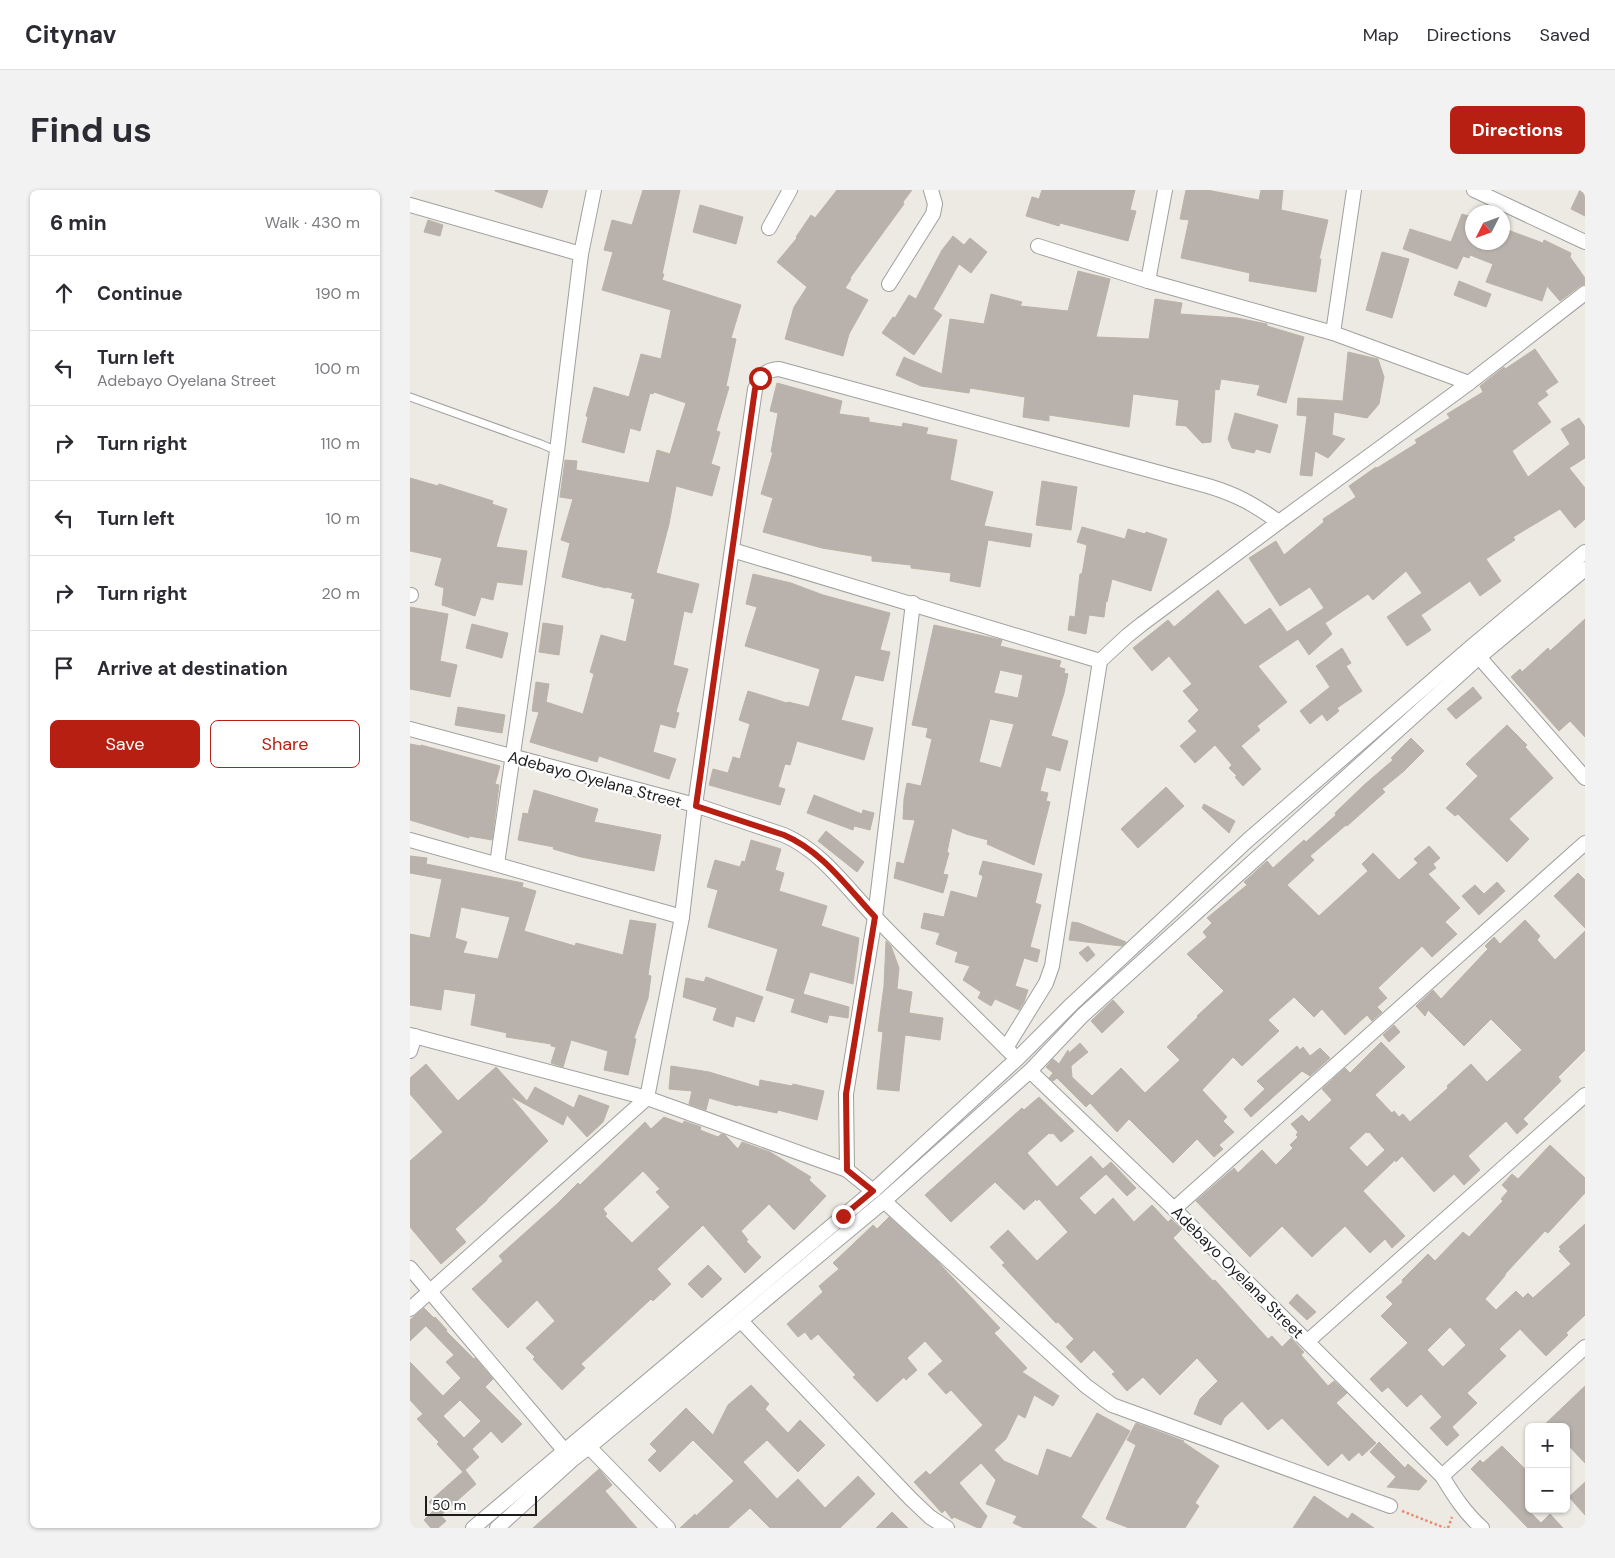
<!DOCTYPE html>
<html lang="en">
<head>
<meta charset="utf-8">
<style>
	:root { --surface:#fff; --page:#f2f2f3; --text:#2b2b33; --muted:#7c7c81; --line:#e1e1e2; --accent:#b61f12 }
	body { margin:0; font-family:"DM Sans",sans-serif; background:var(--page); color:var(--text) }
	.controls { position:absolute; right:15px; bottom:15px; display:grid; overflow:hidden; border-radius:8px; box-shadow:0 1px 4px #0004 }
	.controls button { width:45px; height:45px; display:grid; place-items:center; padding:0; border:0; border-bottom:1px solid var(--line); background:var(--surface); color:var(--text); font:25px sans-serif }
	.compass { position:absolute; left:1055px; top:15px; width:45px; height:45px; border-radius:50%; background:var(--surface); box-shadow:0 1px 4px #0004; rotate:228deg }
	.scale { position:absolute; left:15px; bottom:12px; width:112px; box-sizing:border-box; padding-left:5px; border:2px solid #1c1c1c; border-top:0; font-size:14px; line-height:18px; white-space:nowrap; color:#1c1c1c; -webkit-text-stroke:4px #fff; paint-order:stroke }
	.stop { position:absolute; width:15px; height:15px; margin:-11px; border:4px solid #b61f12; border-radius:50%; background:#fff }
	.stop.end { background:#b61f12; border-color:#fff; box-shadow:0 1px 5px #0008 }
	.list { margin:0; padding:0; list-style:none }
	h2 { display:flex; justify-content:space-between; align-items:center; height:65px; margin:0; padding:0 20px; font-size:21px }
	h2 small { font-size:16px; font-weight:400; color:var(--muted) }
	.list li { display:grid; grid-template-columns:32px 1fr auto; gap:15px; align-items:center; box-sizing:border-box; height:75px; padding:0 20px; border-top:1px solid var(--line) }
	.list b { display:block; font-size:19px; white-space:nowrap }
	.list p { margin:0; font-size:16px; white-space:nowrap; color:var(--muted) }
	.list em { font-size:16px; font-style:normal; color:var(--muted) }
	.actions { display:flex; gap:10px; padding:15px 20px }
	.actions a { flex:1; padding:11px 0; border:1px solid var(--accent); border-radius:8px; text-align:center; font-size:18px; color:var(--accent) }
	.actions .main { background:var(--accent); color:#fff }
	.icon { flex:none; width:28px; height:28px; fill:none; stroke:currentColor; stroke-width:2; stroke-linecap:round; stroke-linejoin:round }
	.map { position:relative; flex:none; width:1175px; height:1338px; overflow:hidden; border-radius:8px }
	header { display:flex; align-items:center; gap:30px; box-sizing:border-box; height:70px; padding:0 25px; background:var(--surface); border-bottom:1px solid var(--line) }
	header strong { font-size:24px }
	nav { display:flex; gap:28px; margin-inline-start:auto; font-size:18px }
	.intro { display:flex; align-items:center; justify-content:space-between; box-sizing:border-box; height:120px; padding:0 30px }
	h1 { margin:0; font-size:35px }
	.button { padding:12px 22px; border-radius:8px; background:var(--accent); color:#fff; font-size:18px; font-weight:700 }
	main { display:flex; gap:30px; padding:0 30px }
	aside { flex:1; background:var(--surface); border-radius:8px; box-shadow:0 1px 4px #0004 }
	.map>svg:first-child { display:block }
</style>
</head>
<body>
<header>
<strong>Citynav</strong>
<nav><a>Map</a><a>Directions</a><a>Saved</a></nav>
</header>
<div class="intro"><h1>Find us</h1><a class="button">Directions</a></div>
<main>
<aside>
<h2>6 min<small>Walk · 430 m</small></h2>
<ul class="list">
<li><svg class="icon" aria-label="ahead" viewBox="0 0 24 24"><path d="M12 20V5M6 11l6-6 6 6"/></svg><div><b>Continue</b></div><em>190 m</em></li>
<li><svg class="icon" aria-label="left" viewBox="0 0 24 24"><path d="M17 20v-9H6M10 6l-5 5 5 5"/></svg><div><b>Turn left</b><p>Adebayo Oyelana Street</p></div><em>100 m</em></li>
<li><svg class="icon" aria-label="right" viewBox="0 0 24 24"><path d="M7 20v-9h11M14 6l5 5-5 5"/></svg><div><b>Turn right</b></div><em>110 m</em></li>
<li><svg class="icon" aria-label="left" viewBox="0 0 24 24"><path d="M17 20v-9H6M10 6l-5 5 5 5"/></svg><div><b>Turn left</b></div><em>10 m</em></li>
<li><svg class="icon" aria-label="right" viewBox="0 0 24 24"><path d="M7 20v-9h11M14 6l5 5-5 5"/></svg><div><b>Turn right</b></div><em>20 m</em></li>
<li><svg class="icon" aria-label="arrive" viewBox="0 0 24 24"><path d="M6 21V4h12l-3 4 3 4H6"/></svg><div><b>Arrive at destination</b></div></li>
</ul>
<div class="actions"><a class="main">Save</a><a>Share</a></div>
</aside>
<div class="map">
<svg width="1175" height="1338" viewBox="0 0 1175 1338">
	<rect width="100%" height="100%" fill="#eceae2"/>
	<g fill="#b9b2ac" stroke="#bcb2a6" fill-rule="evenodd">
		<polygon points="85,0 138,0 132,18 85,1"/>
		<polygon points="233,0 270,0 252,84 254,84 252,90 331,115 321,148 326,149 316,196 319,197 306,241 310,242 301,274 310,277 302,306 266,296 259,334 246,383 289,394 282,423 274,421 263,475 278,479 266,522 269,523 265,538 250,534 243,562 266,569 259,589 189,566 187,572 120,552 129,522 122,521 126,492 139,494 136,512 173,524 184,484 180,482 191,445 216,452 225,409 221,408 223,403 196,397 196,398 152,387 160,353 151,350 163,309 150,307 155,270 167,271 166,280 239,293 247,260 260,264 276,213 244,202 243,204 240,203 230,241 220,238 214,263 172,252 178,227 176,226 184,197 219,207 231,164 251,169 261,120 192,100 203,62 194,60 202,30 222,35"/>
		<polygon points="427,0 502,0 493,12 494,14 440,88 441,89 435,98 458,110 439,144 433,166 375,149 384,117 397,97 367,72 387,48 386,47 401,25 405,28"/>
		<polygon points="632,0 725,0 720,20 726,21 718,51 650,33 649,36 616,26 622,7 629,9"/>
		<polygon points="776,0 797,0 849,10 851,0 873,0 871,20 918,30 909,69 911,69 906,102 839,91 840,83 771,68 779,30 770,29"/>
		<polygon points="1170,0 1175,0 1175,26 1161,19"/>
		<polygon points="290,15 333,27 326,54 283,42"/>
		<polygon points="1052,24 1062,27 1062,52 1092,52 1092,47 1095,39 1133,53 1134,50 1161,63 1160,67 1175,88 1175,94 1170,96 1150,111 1137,96 1132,111 1076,92 1083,74 1060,65 1059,68 1053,66 1047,79 993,59 1000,39 1041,52"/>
		<polygon points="18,30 33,35 30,46 14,42"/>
		<polygon points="543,46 554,55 560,48 577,62 561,83 549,74 523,119 532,125 504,165 472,143 483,127 485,128 499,105 506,109 532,60"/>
		<polygon points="972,62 999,69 982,128 956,120"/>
		<polygon points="668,81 700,89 686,147 739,149 745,109 772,113 770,124 827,128 857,134 857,136 894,147 876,213 847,205 850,195 811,189 809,200 805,199 801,252 792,253 776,236 766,235 769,210 723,204 719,237 639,225 639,231 613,227 615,207 560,198 559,203 511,196 486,185 494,167 532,184 540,129 574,134 581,104 612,112 610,116 658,121"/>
		<polygon points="1049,91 1081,104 1076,117 1044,105"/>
		<polygon points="1125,159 1148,192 1135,201 1138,205 1127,213 1141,232 1102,261 1118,287 1160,254 1151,239 1169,228 1175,237 1175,268 1159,278 1175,298 1175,329 1165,338 1150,319 1103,347 1105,350 1076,369 1091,391 1070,406 1060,391 1011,425 1021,440 997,456 977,427 1012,403 996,381 963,410 958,404 915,433 922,444 899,465 888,449 848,476 877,512 847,536 850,540 831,556 851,579 833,596 825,587 827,586 819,578 822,575 805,555 785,573 770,556 787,541 778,531 789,520 773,501 782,494 759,466 742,481 723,458 758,430 764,437 808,400 835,435 860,418 877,442 914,418 900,397 870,416 839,368 866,351 874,365 914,332 913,329 946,307 939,296 966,277 967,278 1007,253 1005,250 1040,228 1037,224 1073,202 1070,196 1094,177 1095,179"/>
		<polygon points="938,162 968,169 974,187 969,214 957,228 924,222 922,245 935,249 918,268 905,261 902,286 890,285 897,226 887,225 888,208 933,211"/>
		<polygon points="367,193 432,211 429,224 459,228 459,232 492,237 493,233 518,238 516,244 547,250 540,290 583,302 574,336 622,344 620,357 578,350 570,397 540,391 541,383 501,378 501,375 462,371 462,366 412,358 353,342 363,308 351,304 363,262 361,262 368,223 360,221"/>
		<polygon points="825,223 868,235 860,263 846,259 844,263 822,258 818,249"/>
		<polygon points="0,288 28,296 29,294 83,311 82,314 97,319 86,357 117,361 112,395 87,392 83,410 71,407 65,426 32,415 34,398 25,395 32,368 0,361"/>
		<polygon points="632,291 667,297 661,340 626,335"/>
		<polygon points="672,337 715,349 718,339 735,344 736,342 757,349 741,401 702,389 697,412 696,411 694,427 679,425 676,444 658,440 660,426 665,427 670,384 672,384 677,355 667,352"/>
		<polygon points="343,384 381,393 413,405 480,423 470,460 480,462 473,491 445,485 431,530 463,538 454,570 387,551 380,575 375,574 368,597 375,599 370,615 299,595 303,579 318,583 323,567 330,569 340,534 329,530 338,501 377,513 378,512 399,517 410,479 335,456 347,417 336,414"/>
		<polygon points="0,417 38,424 30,471 47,475 40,507 0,499"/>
		<polygon points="1175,429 1175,547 1160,531 1149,541 1101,487 1110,479 1112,482 1138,458 1140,461"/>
		<polygon points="133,433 153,436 149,465 129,462"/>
		<polygon points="62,434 98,443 92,468 56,458"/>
		<path d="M524,435L587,449L592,450L590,456L651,471L649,477L655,479L654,483L658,484L654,503L641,546L658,551L650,581L636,577L630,601L638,603L636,611L640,612L624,675L577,654L578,650L556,644L542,638L537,662L539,663L533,684L538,685L533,703L484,688L487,672L494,674L505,630L493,629L494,609L497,593L511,596L522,549L516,547L518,538L502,535ZM590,480L613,485L608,508L584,503ZM580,529L604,534L591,578L569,572Z"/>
		<polygon points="932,458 941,473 936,476 952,501 927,518 929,521 917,531 912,524 900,534 890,521 920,497 906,476"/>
		<polygon points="1063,497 1072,508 1046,529 1037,519"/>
		<polygon points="48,517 95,525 92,543 45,535"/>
		<polygon points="1097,535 1117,555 1115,557 1143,588 1099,629 1119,649 1097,672 1048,624 1045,626 1036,618 1068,586 1056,574"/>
		<polygon points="1001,548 1014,561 994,581 972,599 975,602 937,636 936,635 900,666 904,670 877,695 909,726 958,681 952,674 963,663 989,690 1008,673 1004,669 1019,656 1030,668 1023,674 1026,678 1018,684 1050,718 1035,732 1047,744 1022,767 1012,756 968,798 977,808 967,817 972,822 962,831 957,825 935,845 912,819 904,827 884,807 858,830 869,841 832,876 823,867 792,900 817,927 813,931 824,942 809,955 813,959 804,967 787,949 763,973 719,929 707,942 680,913 676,917 647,888 643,891 639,888 643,883 636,877 643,869 649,874 658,860 659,863 670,853 678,862 661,876 662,887 682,906 711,878 735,903 770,870 757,857 788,827 787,826 814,801 777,764 797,747 793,742 802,733 797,728 837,695 834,692 857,671 863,678 894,650 896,652 926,625 925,623 954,595 983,570 981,568"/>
		<polygon points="0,554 11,556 11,555 90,576 85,594 89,595 82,650 59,646 59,648 0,630"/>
		<polygon points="756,597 774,616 728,658 711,639"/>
		<polygon points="124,600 188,619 184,632 251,645 244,681 171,667 143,659 144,657 108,650 113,623 118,624"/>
		<polygon points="404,605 452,624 453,620 464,623 460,640 444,636 443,640 397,623"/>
		<polygon points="794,614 825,631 819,643 792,618"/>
		<polygon points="416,641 454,672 447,682 408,651"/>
		<polygon points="341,650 371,659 365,680 374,683 369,701 417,716 411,736 449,748 443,794 400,782 393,804 439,817 438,828 419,825 417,833 381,822 385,809 356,800 368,759 298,737 308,700 297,697 305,670 330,677 332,671 335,672"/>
		<path d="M0,666L17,668L16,674L113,693L112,697L126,701L114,741L165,756L166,753L213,765L220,730L246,734L238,785L241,786L238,808L224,848L226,849L218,885L194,880L198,861L161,850L153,877L141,873L146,857L141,856V854L96,847L97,843L61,835L66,804L34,799L31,820L0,815V744L20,748L32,689L0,683ZM51,717L100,727L88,769L53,763L57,752L45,748Z"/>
		<polygon points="573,671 632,684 625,713 631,715 620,757 630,760 627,772 614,768 605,796 618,800 614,812 609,820 585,809 581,816 568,808 571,802 553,790 560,776 545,772 548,762 526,754 530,743 511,738 514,723 534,727 541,701 567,708 573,686 569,684"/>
		<polygon points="1168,683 1175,690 1175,738 1144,706"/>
		<polygon points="1087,692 1095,701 1069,725 1052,706 1065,695 1074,704"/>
		<path d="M1115,730L1130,746L1127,750L1145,770L1175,741V860L1148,887L1151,891L1113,929L1118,934L1107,944L1096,931L1058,966L1070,980L1054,995L1044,984L1024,1002L992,966L986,972L985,970L953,1001L995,1046L982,1058L975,1049L960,1063L935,1036L902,1067L872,1036L840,1067L786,1011L824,978L828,983L852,960L866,975L883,958L880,955L888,947L886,945L888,942L881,934L892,925L899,932L922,910L912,899L935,878L940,883L971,852L995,877L965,905L982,923L984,921L989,927L993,924L1000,932L1038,898L1037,896L1061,874L1077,892L1112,860L1081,829L1054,856L1018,820L1015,826L1006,816L1023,800L1031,809L1078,759L1075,756L1084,747L1090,754ZM956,942L958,943L959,942L975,960L957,977L939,958Z"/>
		<polygon points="662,732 669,733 716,752 712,756 659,750"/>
		<polygon points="476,751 481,756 489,778 487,799 502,802 499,823 533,828 530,850 495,845 489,901 467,899 473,842 468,841 474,796"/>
		<polygon points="678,756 685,765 677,772 669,763"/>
		<polygon points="296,787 353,807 344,832 326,826 323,837 303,830 307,818 273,807 276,788 294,792"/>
		<polygon points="703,810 714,822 692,843 681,831"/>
		<polygon points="984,835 990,842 979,852 973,845"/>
		<polygon points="887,856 890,860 893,857 900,866 910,858 920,868 900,886 892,881 841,927 834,919 855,899 847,891"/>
		<polygon points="16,874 48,911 86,877 117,911 125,897 164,918 169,905 199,916 193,932 177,947 157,925 153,935 100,906 138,951 77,1009 77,1010 45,1039 56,1052 31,1074 0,1037 0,971 33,942 0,904 0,888"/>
		<polygon points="261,876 299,882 349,897 350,890 382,896 383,894 414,901 407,930 368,920 367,923 328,915 327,916 299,908 296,920 279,914 282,901 259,899"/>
		<polygon points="629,907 664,941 651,952 643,943 641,944 639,943 617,963 647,997 681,966 693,979 701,972 726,998 717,1006 696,984 669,1008 685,1025 703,1008 724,1032 742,1015 758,1032 761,1029 772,1039 763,1048 803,1091 805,1090 858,1149 862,1146 872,1157 881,1148 894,1162 891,1165 918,1196 924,1191 937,1203 926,1213 966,1253 952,1266 949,1262 939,1271 932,1263 918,1276 872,1228 858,1240 832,1211 814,1228 811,1235 784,1224 790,1209 808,1191 787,1168 750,1205 733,1187 717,1201 702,1184 705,1182 684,1160 671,1173 656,1157 664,1149 648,1132 646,1133 592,1075 595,1073 580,1057 598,1040 627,1071 658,1042 629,1009 627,1011 626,1009 614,1020 585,992 541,1032 515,1005 612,918 614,920"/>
		<path d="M254,927L273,934L274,931L291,937L290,940L308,947L311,944L315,945L328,959L332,952L360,962L401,987L399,990L416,1006L384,1040L359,1014L331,1041L338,1050L336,1051L351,1067L335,1083L293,1035L247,1079L261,1094L243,1111L241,1109L171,1174L175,1178L152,1200L123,1169L125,1167L116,1158L145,1131L127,1110L98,1138L62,1099L93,1071L89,1066L147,1014L168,993L170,995L235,932L241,939ZM233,981L250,999L246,1002L260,1017L222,1053L195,1026L197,1024L193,1019Z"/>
		<path d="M1140,955L1175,988V1003L1138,1043L1135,1041L1096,1083L1094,1087L1075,1109L1086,1120L1106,1101L1113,1108L1118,1103L1123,1108L1161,1074L1149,1061L1151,1059L1149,1057L1175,1034V1125L1156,1143L1158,1145L1136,1166L1110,1139L1089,1159L1096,1166L1057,1203L1067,1213L1042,1237L1049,1245L1037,1256L1020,1238L1032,1227L1011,1204L997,1217L978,1197L972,1202L960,1189L998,1153L971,1126L983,1114L976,1107L993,1092L992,1090L1018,1064L1025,1071L1053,1042L1059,1047L1093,1011L1091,1009L1098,1001L1092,995L1102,984L1108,989ZM1040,1137L1056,1155L1033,1177L1017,1160Z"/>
		<polygon points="479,1027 527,1071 590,1138 584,1143 617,1178 612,1182 649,1206 643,1216 624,1205 615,1228 608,1224 596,1249 584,1260 594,1271 628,1286 637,1259 661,1268 687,1223 720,1241 671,1327 687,1338 614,1338 603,1333 607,1326 576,1314 586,1290 571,1273 549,1293 577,1326 571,1338 568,1338 544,1327 542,1329 535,1320 532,1323 504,1292 516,1281 520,1285 573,1235 541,1200 536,1204 518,1184 533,1171 515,1151 497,1168 507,1180 496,1190 494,1187 467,1212 443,1187 446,1185 408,1144 401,1150 395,1142 388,1147 377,1134 413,1102 409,1096 429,1079 423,1073 463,1035 467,1039"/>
		<polygon points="298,1075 312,1089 292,1108 278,1094"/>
		<polygon points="887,1104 906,1122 897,1130 879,1113"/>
		<polygon points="14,1118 24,1128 0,1151 0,1130"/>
		<path d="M25,1127L37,1140L36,1141L64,1169L65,1168L83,1189L75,1197L112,1234L92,1253L81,1241L62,1259L69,1267L53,1282L27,1254L29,1252L7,1229L13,1224L0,1210V1172L33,1206L51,1188L36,1172L44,1165L16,1136ZM50,1210L71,1231L54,1248L33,1226Z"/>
		<polygon points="341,1195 359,1214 355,1219 378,1243 390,1230 415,1255 388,1282 357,1250 333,1272 367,1309 388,1289 415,1318 448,1286 465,1304 430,1338 360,1338 340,1318 318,1338 270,1338 285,1324 286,1326 324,1291 283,1250 250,1282 238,1270 247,1261 240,1254 276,1218 303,1245 318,1215"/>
		<polygon points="1175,1196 1175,1273 1156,1253 1156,1237 1132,1237"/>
		<polygon points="726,1233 774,1251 773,1252 809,1276 785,1313 789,1316 775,1338 719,1338 696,1329 726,1255 717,1250"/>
		<polygon points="969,1252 995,1278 998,1274 1017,1291 1009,1300 977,1297 986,1287 960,1262"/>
		<polygon points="1092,1256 1119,1283 1119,1321 1131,1333 1140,1324 1153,1338 1118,1338 1061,1279 1070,1270 1073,1273"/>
		<polygon points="189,1279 202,1295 195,1301 227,1338 123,1338"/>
		<polygon points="55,1280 66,1294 31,1325 19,1312"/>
		<polygon points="1175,1292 1175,1325 1159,1307"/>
		<polygon points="904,1306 938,1329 942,1323 964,1338 883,1338"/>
		<polygon points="25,1319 36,1331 28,1338 21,1338 14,1330"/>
		<polygon points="482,1322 498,1338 466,1338"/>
	</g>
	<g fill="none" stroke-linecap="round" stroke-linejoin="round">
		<defs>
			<polyline id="lane" points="0,207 131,254 147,261"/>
			<g id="street">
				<polyline points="1064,0 1175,52"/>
				<polyline points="0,15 171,64"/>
				<polyline points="359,38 380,0"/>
				<polyline points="628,56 738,91 923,143 1059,193"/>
				<polyline points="738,91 755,0"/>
				<polyline points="479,94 523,24 525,14 521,0"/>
				<polyline points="923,143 944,0"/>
				<polyline points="322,360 690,471"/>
				<polyline points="0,405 1,405"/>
				<polyline points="1069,467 1175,588"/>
				<path d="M0,539L285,615L374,645C413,662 437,699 466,728C510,774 556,818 601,863"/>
				<polyline points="0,650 272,727"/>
				<polyline points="87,674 147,261 171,64 184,0"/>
				<polyline points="0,845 237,908 437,980 463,1001"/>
				<polyline points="596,858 636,793 642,776 690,471 717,446 732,434 869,332 1059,193 1175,103"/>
				<polyline points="0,861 5,846"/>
				<path d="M620,881L764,1019L1032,1286C1044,1306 1055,1323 1072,1338"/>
				<polyline points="437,980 436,904 465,727 503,413"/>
				<polyline points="474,1011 676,1196 702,1215 980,1316"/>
				<polyline points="764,1019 1175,653"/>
				<polyline points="0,1078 154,1260"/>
				<path d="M0,1119L237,908L272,727L285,615L345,199C351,186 354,180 369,179L798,296C828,305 843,314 869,332"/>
				<polyline points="331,1131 501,1309 520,1327 537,1338"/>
				<polyline points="898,1151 1175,905"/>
				<polyline points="179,1257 258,1338"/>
				<polyline points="1032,1286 1175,1157"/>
				<polyline points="63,1338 463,1001 607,869 662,814 838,650 1061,457 1175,362"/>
				<polyline points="87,1338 162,1270 179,1257 474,1011 620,881 672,826 1069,467 1175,379"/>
			</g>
		</defs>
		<use href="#lane" stroke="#a0a0a0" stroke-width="9"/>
		<use href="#street" stroke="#a0a0a0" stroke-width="16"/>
		<g stroke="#ec8973" stroke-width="2.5" stroke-dasharray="2.5 2.5" stroke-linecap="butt">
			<polyline points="992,1321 1035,1338"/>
			<polyline points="1038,1338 1042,1327"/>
		</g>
		<use href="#lane" stroke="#fff" stroke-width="7"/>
		<use href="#street" stroke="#fff" stroke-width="14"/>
	</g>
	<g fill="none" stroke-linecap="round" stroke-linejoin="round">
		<path stroke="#b61f12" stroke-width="6" d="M350,188L345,199L286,616L374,645C412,661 437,697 465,727L436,904L437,980L463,1001L433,1026"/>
	</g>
	<g text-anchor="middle" stroke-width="4.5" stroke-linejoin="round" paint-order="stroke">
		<g font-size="16" fill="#1c1c1c" stroke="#fff">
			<text transform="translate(185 589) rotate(15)" y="6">Adebayo Oyelana Street</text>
			<text transform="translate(828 1082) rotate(45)" y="6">Adebayo Oyelana Street</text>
		</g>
	</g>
</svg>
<div class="controls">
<button>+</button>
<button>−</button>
</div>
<svg class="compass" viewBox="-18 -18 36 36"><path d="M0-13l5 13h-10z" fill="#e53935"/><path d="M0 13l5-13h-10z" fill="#7c7c81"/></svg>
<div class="scale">50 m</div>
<div class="stop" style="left:350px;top:188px"></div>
<div class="stop end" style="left:433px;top:1026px"></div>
</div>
</main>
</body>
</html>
